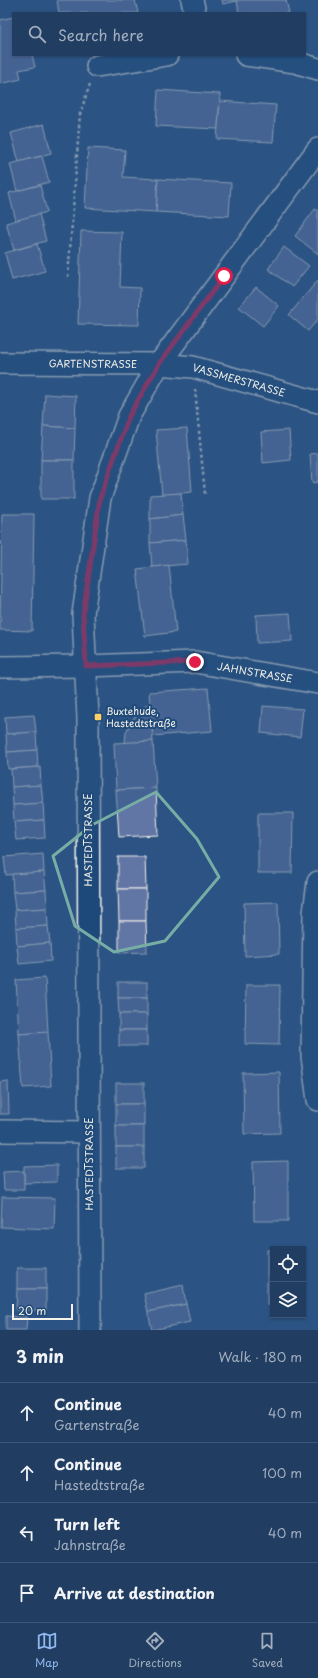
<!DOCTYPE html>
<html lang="en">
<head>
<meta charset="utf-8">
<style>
	:root { --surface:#213e62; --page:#294568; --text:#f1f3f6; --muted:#a2aebe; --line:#3e5777; --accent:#90b9f0 }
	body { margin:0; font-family:"Playpen Sans",sans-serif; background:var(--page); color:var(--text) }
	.controls { position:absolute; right:12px; bottom:12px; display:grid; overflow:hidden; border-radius:0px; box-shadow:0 1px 3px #0004 }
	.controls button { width:36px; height:36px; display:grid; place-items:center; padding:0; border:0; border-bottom:1px solid var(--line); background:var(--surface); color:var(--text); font:20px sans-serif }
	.scale { position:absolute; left:12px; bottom:10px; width:61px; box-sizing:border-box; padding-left:4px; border:2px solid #f4f1e8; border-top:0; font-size:11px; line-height:14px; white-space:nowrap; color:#f4f1e8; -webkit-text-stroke:3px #1f4a7a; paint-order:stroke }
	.stop { position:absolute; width:12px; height:12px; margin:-9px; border:3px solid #e11d48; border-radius:50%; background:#fff }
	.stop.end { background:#e11d48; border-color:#fff; box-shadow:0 1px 4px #0008 }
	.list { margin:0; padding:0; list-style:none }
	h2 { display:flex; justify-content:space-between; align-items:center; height:52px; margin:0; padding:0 16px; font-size:17px }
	h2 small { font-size:13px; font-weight:400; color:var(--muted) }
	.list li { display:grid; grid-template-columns:26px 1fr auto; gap:12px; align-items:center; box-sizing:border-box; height:60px; padding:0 16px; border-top:1px solid var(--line) }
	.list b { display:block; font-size:15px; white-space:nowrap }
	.list p { margin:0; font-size:13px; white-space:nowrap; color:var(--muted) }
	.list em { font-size:13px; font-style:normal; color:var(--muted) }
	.icon { flex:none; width:22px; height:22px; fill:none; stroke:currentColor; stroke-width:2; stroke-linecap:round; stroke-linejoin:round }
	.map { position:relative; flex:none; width:318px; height:1330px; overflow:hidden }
	.search { position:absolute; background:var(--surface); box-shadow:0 1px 3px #0004; left:12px; right:12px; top:12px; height:44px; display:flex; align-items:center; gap:10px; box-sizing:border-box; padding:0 14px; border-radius:0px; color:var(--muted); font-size:15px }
	.sheet { height:292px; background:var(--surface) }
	nav { display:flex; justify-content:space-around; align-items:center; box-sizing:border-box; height:56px; border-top:1px solid var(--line); background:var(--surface); font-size:11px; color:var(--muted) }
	nav a { display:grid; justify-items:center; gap:2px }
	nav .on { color:var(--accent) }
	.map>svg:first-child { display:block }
</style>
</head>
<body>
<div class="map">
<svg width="318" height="1330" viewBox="0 0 318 1330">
	<rect width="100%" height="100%" fill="#2c5383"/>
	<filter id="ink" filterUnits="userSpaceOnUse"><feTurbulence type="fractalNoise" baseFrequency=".025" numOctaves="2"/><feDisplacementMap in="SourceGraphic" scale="8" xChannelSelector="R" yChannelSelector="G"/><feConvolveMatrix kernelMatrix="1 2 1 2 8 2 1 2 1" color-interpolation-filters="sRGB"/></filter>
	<g filter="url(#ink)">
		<g fill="#6276a6" stroke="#f4f1e8">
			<polygon points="57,0 135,0 138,13 59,13"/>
			<polygon points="222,0 286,0 289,13 239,13 237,1 223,4"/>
			<polygon points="13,17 13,55 32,55 35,67 19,70 21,79 0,84 0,20"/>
			<polygon points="158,90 220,94 218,129 156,126"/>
			<polygon points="220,101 276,105 273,142 217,139"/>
			<polygon points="44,124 51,153 19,162 11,133"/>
			<polygon points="88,148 125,150 123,177 158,179 156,212 85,208"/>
			<polygon points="42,156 49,182 17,191 10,164"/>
			<polygon points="158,179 231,183 229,216 156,212"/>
			<polygon points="40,185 47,212 16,221 9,193"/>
			<polygon points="315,209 318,211 318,254 295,236"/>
			<polygon points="39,214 46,241 14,250 6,223"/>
			<polygon points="81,231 122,232 120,287 140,288 139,325 78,324"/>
			<polygon points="37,244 45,271 12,280 5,253"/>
			<polygon points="284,247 309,266 292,287 268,269"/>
			<polygon points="318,280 318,319 308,331 289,315"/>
			<polygon points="256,287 279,306 263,326 239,307"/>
			<polygon points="45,394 76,396 75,428 43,426"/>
			<polygon points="43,426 75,428 74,460 41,460"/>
			<polygon points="187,428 192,492 162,495 156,430"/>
			<polygon points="289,430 291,460 263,463 261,432"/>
			<polygon points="318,453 318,482 312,483 310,454"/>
			<rect x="41" y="460" width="33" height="39"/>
			<polygon points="181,493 183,515 150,519 150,495"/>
			<polygon points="2,514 34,514 32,631 0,630"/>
			<polygon points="183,515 186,540 150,543 150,519"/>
			<polygon points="186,540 188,564 152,567 150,543"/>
			<polygon points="169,565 176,632 145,636 137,569"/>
			<polygon points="290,613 292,641 257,643 256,615"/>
			<polygon points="208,688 212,731 153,736 149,692"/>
			<polygon points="150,703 153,741 125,743 126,732 132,720 142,708"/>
			<polygon points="263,706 303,709 300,737 261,733"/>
			<polygon points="34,715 36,732 6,734 5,717"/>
			<polygon points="36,732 37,750 7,752 6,734"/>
			<polygon points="153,741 156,788 116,790 114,743"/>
			<polygon points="37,750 38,767 8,769 7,752"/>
			<polygon points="40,767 41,785 12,787 11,769"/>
			<polygon points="41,785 43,803 13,805 12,787"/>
			<polygon points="156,788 158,835 119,837 116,790"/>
			<polygon points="43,803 44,820 14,822 13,805"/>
			<polygon points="258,813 293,813 292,873 258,873"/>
			<polygon points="44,820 45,838 16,840 14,822"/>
			<polygon points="43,854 44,872 6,875 4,857"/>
			<polygon points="118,857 145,857 146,889 118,889"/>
			<polygon points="44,872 46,890 13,892 12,874"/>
			<polygon points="118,889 146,889 146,921 119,921"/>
			<polygon points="46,890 47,908 15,910 13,892"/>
			<polygon points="278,902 279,954 245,956 244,903"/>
			<polygon points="47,908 48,926 16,928 15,910"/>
			<polygon points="119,921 146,921 147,952 119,953"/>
			<polygon points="48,926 50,943 17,946 16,928"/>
			<polygon points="50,943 51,961 19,964 17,946"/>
			<polygon points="45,978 48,1032 19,1034 16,980"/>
			<rect x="118" y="982" width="29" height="16"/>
			<polygon points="246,985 280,985 279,1045 245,1044"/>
			<polygon points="118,998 147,998 147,1014 119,1014"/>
			<rect x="119" y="1014" width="28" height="16"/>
			<rect x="119" y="1030" width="28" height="16"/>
			<polygon points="48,1032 51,1086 23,1088 19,1034"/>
			<polygon points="279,1072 280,1133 244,1134 243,1073"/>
			<polygon points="8,1081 9,1114 0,1114 0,1082"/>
			<rect x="116" y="1083" width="28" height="21"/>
			<rect x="116" y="1104" width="28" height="22"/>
			<rect x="116" y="1126" width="28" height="21"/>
			<rect x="116" y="1147" width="28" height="21"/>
			<polygon points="288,1161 288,1221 254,1221 253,1162"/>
			<polygon points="57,1165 57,1182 24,1183 24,1166"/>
			<polygon points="24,1171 24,1190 4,1190 3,1172"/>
			<polygon points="2,1197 55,1198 54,1229 1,1227"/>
			<rect x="267" y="1250" width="6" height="55"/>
			<rect x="17" y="1268" width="29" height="21"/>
			<polygon points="183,1285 186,1304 148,1312 144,1294"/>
			<polygon points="17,1289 46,1289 46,1310 16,1310"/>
			<polygon points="186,1304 190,1322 152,1330 148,1312"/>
			<polygon points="6,1316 27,1317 26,1330 6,1330"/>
		</g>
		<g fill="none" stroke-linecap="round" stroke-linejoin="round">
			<defs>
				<g id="minor">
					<polyline points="192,0 195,13"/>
					<polyline points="246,55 295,62 318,69"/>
					<polyline points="97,66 167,55"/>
					<path id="s1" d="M0,363L159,364L193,367L318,402"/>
					<path id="s2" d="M0,667L86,666L195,662L318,683"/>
					<polyline points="318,882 314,913 312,1056 318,1100"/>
					<polyline points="0,1131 89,1132"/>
					<polyline points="90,1330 88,718 83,614 100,498 129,416 159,364 318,149"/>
				</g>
			</defs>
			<use href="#minor" stroke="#f4f1e8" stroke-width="24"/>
			<g stroke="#f4f1e8" stroke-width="2.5" stroke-dasharray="3 3" stroke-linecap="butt">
				<polyline points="68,277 80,114 90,84"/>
				<polyline points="195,389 205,494"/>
			</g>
			<use href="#minor" stroke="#1f4a7a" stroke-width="21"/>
		</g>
	</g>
	<g fill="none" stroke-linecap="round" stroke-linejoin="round" filter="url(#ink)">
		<polyline stroke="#e11d48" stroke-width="5" points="195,662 86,666 83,614 100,498 129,416 159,364 224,276"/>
	</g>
	<path d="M0 0H318V1330H0ZM156,792L197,839L219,877L165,941L114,952L75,926L53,856L92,825Z" fill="#2c5383" fill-opacity=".55" fill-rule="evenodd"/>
	<path fill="none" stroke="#76ada5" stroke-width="3" stroke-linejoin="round" d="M156,792L197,839L219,877L165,941L114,952L75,926L53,856L92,825Z"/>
	<rect fill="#ffd166" stroke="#1f4a7a" stroke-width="1.5" x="94" y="713" width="8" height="8" rx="2"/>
	<g text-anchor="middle" stroke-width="4" stroke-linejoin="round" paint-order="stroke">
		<g font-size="10" fill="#f4f1e8" stroke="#1f4a7a">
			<text dy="4" stroke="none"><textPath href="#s1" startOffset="93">GARTENSTRASSE</textPath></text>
			<text dy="4" stroke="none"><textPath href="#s1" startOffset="241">VASSMERSTRASSE</textPath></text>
			<text dy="4" stroke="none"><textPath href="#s2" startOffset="256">JAHNSTRASSE</textPath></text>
			<text transform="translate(88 840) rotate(-90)" y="4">HASTEDTSTRASSE</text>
			<text transform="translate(89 1164) rotate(-90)" y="4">HASTEDTSTRASSE</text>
		</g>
		<g font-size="10" fill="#f4f1e8" stroke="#1f4a7a" text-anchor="start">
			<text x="106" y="715">Buxtehude,<tspan x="106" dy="12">Hastedtstraße</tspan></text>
		</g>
	</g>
</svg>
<div class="controls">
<button><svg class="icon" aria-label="locate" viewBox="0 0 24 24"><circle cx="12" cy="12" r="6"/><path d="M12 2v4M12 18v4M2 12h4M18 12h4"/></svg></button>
<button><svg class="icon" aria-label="layers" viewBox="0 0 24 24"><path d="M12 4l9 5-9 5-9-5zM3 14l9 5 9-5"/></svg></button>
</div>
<div class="scale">20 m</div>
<div class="stop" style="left:224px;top:276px"></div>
<div class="stop end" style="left:195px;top:662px"></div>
<div class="search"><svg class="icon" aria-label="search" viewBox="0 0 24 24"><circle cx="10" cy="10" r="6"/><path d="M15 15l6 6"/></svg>Search here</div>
</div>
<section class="sheet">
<h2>3 min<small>Walk · 180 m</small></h2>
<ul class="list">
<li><svg class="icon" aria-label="ahead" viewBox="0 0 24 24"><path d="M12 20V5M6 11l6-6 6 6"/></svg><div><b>Continue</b><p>Gartenstraße</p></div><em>40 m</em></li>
<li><svg class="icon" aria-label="ahead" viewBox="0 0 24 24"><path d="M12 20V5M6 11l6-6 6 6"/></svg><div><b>Continue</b><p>Hastedtstraße</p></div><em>100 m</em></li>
<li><svg class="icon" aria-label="left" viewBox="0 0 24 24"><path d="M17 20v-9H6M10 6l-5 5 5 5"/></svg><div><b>Turn left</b><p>Jahnstraße</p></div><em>40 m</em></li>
<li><svg class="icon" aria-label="arrive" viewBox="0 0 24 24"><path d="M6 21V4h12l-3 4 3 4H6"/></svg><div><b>Arrive at destination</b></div></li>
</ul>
</section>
<nav>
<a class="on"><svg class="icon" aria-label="map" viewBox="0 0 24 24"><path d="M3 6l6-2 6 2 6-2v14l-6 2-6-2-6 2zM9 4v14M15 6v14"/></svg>Map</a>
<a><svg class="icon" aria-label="directions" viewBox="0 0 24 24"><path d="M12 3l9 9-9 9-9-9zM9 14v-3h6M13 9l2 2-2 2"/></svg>Directions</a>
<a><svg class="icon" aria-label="saved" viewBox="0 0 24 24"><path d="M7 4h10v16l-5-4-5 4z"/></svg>Saved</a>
</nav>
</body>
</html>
